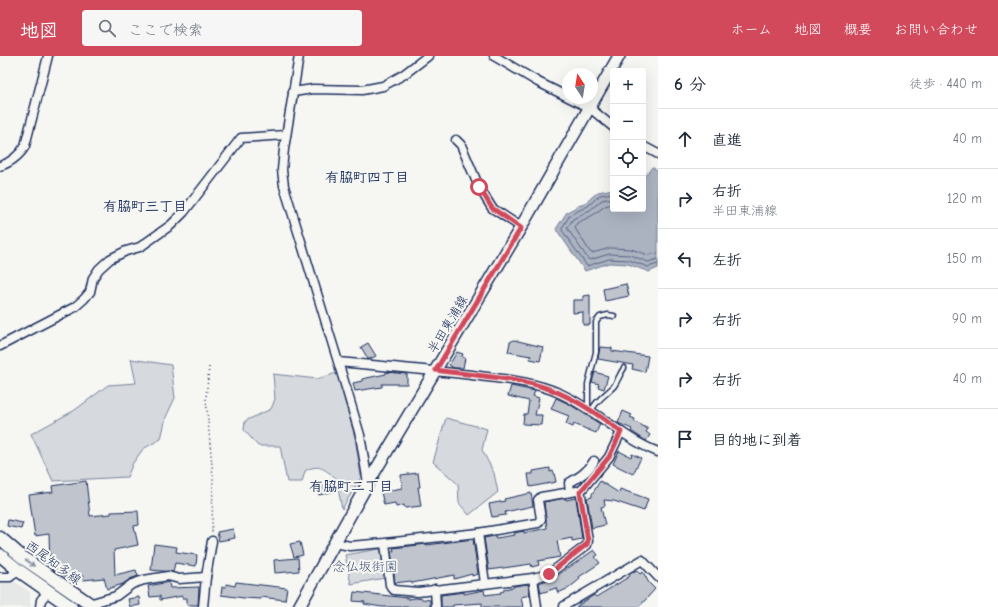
<!DOCTYPE html>
<html lang="ja">
<head>
<meta charset="utf-8">
<style>
	:root { --surface:#fff; --page:#f6f6f7; --text:#1f2937; --muted:#747a83; --line:#e0e1e3; --accent:#d1495b }
	body { margin:0; font-family:"Comic Neue","Klee One",sans-serif; background:var(--page); color:var(--text) }
	.controls { position:absolute; right:12px; top:12px; display:grid; overflow:hidden; border-radius:4px; box-shadow:0 4px 16px #0002 }
	.controls button { width:36px; height:36px; display:grid; place-items:center; padding:0; border:0; border-bottom:1px solid var(--line); background:var(--surface); color:var(--text); font:20px sans-serif }
	.compass { position:absolute; left:562px; top:12px; width:36px; height:36px; border-radius:50%; background:var(--surface); box-shadow:0 4px 16px #0002; rotate:348deg }
	.stop { position:absolute; width:12px; height:12px; margin:-9px; border:3px solid #d1495b; border-radius:50%; background:#fff }
	.stop.end { background:#d1495b; border-color:#fff; box-shadow:0 1px 4px #0008 }
	.list { margin:0; padding:0; list-style:none }
	h2 { display:flex; justify-content:space-between; align-items:center; height:52px; margin:0; padding:0 16px; font-size:17px }
	h2 small { font-size:13px; font-weight:400; color:var(--muted) }
	.list li { display:grid; grid-template-columns:26px 1fr auto; gap:12px; align-items:center; box-sizing:border-box; height:60px; padding:0 16px; border-top:1px solid var(--line) }
	.list b { display:block; font-size:15px; white-space:nowrap }
	.list p { margin:0; font-size:13px; white-space:nowrap; color:var(--muted) }
	.list em { font-size:13px; font-style:normal; color:var(--muted) }
	.icon { flex:none; width:22px; height:22px; fill:none; stroke:currentColor; stroke-width:2; stroke-linecap:round; stroke-linejoin:round }
	.map { position:relative; flex:none; width:658px; height:551px; overflow:hidden }
	header { display:flex; align-items:center; gap:24px; box-sizing:border-box; height:56px; padding:0 20px; background:var(--accent); color:#fff }
	header strong { font-size:19px }
	nav { display:flex; gap:22px; margin-inline-start:auto; font-size:14px }
	.search { width:280px; height:36px; background:var(--page); display:flex; align-items:center; gap:10px; box-sizing:border-box; padding:0 14px; border-radius:4px; color:var(--muted); font-size:15px }
	main { display:flex }
	aside { flex:1; background:var(--surface) }
	.map>svg:first-child { display:block }
</style>
</head>
<body>
<header>
<strong>地図</strong>
<div class="search"><svg class="icon" aria-label="search" viewBox="0 0 24 24"><circle cx="10" cy="10" r="6"/><path d="M15 15l6 6"/></svg>ここで検索</div>
<nav><a>ホーム</a><a>地図</a><a>概要</a><a>お問い合わせ</a></nav>
</header>
<main>
<div class="map">
<svg width="658" height="551" viewBox="0 0 658 551">
	<rect width="100%" height="100%" fill="#f6f6f2"/>
	<filter id="ink" filterUnits="userSpaceOnUse"><feTurbulence type="fractalNoise" baseFrequency=".025" numOctaves="2"/><feDisplacementMap in="SourceGraphic" scale="8" xChannelSelector="R" yChannelSelector="G"/><feConvolveMatrix kernelMatrix="1 2 1 2 8 2 1 2 1" color-interpolation-filters="sRGB"/></filter>
	<g filter="url(#ink)">
		<polygon fill="#e6e7e7" points="0,526 15,526 30,536 30,551 0,551"/>
		<g fill="#d6d9dd" stroke="#78849e">
			<polygon points="131,303 171,309 175,342 166,361 161,383 143,393 133,407 127,421 53,425 31,378 75,354 108,329 136,327"/>
			<path d="M337,317L355,381L361,421L342,453L336,422C324,413 319,407 305,415L302,426H287L280,390H258L244,374L245,365L271,353L275,343L273,318L317,323Z"/>
			<polygon points="446,362 487,373 482,394 494,417 498,436 469,459 459,447 458,428 433,406"/>
			<polygon points="379,493 381,495 385,522 351,528 345,499"/>
		</g>
		<polygon fill="#abb2c0" stroke="#717e99" points="652,111 658,115 658,212 649,216 628,208 609,207 585,215 556,173 567,156 586,146 598,136 613,133 613,153 643,153 643,123"/>
		<g fill="none" stroke-linecap="round" stroke-linejoin="round">
			<g stroke="#556385" stroke-width="1">
				<polyline points="613,137 600,139 588,150 570,159 562,172 562,174 587,210 609,203 629,204 648,211 658,208"/>
				<polyline points="613,142 602,144 590,154 573,163 567,172 588,203 590,204 609,198 630,199 648,206 658,203"/>
				<polyline points="613,148 605,150 593,159 577,167 575,172 590,196 592,197 610,192 631,193 648,199 658,197"/>
			</g>
		</g>
		<g fill="#c0c4cd" stroke="#1b2f5e">
			<polygon points="626,228 629,240 605,245 603,233"/>
			<polygon points="590,239 590,269 583,269 583,256 573,257 573,244 583,244 583,240"/>
			<polygon points="514,284 543,291 540,305 530,303 531,300 508,296 510,286"/>
			<polygon points="368,287 376,300 370,303 368,303 361,291"/>
			<polygon points="600,291 612,292 612,295 648,300 645,316 632,313 633,309 598,303"/>
			<polygon points="457,296 463,298 462,301 465,302 463,312 454,312 449,309"/>
			<polygon points="386,316 407,318 407,328 382,328 382,331 355,335 353,327 362,325 362,323 386,318"/>
			<polygon points="595,316 608,320 604,333 598,331 599,328 592,326"/>
			<polygon points="511,330 535,335 533,340 539,342 535,359 542,359 541,369 523,368 524,358 527,358 529,345 508,340"/>
			<polygon points="556,342 569,348 600,368 596,377 574,368 573,371 566,368 569,360 551,353"/>
			<polygon points="623,355 632,359 630,361 635,363 634,365 648,373 646,376 650,379 646,385 631,375 632,373 618,367"/>
			<polygon points="619,395 631,401 632,398 641,402 633,418 613,408"/>
			<polygon points="550,412 550,416 553,415 554,417 556,426 530,431 528,418 533,418 533,415"/>
			<polygon points="418,417 420,431 418,431 421,450 405,452 404,449 396,451 395,447 384,449 381,436 402,432 401,419"/>
			<polygon points="332,424 335,435 319,439 316,428"/>
			<polygon points="86,425 90,460 111,458 111,456 138,455 139,469 134,470 138,489 114,494 115,519 136,514 138,520 130,523 123,528 107,533 104,522 83,524 83,520 66,521 50,508 49,478 35,480 29,439 53,436 52,430"/>
			<polygon points="600,425 619,437 620,433 648,443 644,455 614,445 604,444 605,450 601,451 605,469 592,472 587,442 592,441 592,438"/>
			<polygon points="531,437 533,450 505,456 506,459 492,461 489,448 505,445 504,443"/>
			<polygon points="565,442 566,444 576,442 582,483 572,485 572,482 557,485 560,501 538,505 539,509 532,511 531,508 489,514 484,482 495,480 496,482 515,479 514,477 524,475 524,477 547,472 544,446"/>
			<polygon points="8,464 23,467 21,473 7,470"/>
			<polygon points="233,473 235,482 219,485 217,476"/>
			<polygon points="473,483 478,518 472,520 472,518 454,523 454,519 412,527 411,525 395,527 391,495 394,495 393,492 427,488 427,489"/>
			<polygon points="300,486 303,499 294,501 290,488"/>
			<polygon points="154,488 177,491 176,496 197,499 196,510 175,507 173,516 151,514"/>
			<polygon points="594,494 598,499 595,501 600,507 579,521 580,523 569,532 558,537 556,532 541,537 539,527 555,521"/>
			<polygon points="298,502 299,515 275,517 274,504"/>
			<polygon points="637,514 640,518 643,516 649,527 655,533 639,551 576,551 594,539 596,541 614,530 630,520 629,518"/>
			<polygon points="169,526 170,532 199,531 198,549 187,549 187,542 182,542 182,540 160,544 160,540 150,541 148,530"/>
			<polygon points="236,526 287,532 285,544 261,541 260,543 244,542 221,539 222,531 225,531 226,528 235,530"/>
			<polygon points="528,528 530,539 521,541 523,551 482,551 482,547 453,549 453,551 441,551 441,539 464,536 464,538 484,534 485,539 501,537 500,536 504,535 504,533 514,531 514,530"/>
			<polygon points="354,536 408,542 408,543 416,542 430,544 430,551 382,551 364,548 365,546 353,545"/>
			<polygon points="139,541 140,549 130,551 128,543"/>
		</g>
		<g fill="none" stroke-linecap="round" stroke-linejoin="round">
			<defs>
				<g id="lane">
					<polyline points="588,352 588,328 596,296 596,266 600,261 608,259 614,260"/>
					<path d="M592,354C596,344 607,338 614,330C618,324 620,318 624,312"/>
				</g>
				<g id="street">
					<polyline points="299,0 284,93 282,114 284,130 347,335 360,379 368,427"/>
					<polyline points="494,0 538,26 568,41"/>
					<polyline points="293,36 313,33 362,34 383,30 403,19 428,0"/>
					<polyline points="570,42 590,52 613,71"/>
					<polyline points="456,84 461,89 479,131 492,152 521,171"/>
					<polyline points="643,90 658,98"/>
					<path d="M0,110C10,107 20,99 25,90L48,0"/>
					<polyline points="0,290 75,251 84,243 90,236 93,222 99,213 110,203 126,195 140,191 171,169 184,156 241,82 286,79"/>
					<path d="M339,306C383,310 428,314 472,319C501,323 532,325 559,337C594,352 622,382 658,396"/>
					<path d="M570,436L569,427C579,421 588,416 594,405"/>
					<polyline points="580,436 609,401 621,376"/>
					<polyline points="478,477 485,527"/>
					<polyline points="335,487 350,490 385,487 390,529 394,534 418,536 533,522 549,518 587,489 588,485 581,439 580,436 577,435 541,441 538,444 541,463 538,467 478,477 385,487"/>
					<polyline points="0,521 10,521 18,514"/>
					<polyline points="533,522 537,551"/>
					<polyline points="435,533 436,551"/>
					<polyline points="89,548 116,540 132,528 144,524 168,520 179,523 206,521"/>
					<polyline points="40,551 41,544 48,536"/>
					<polyline points="203,551 206,521 212,485"/>
					<polyline points="564,551 564,550 642,504 658,521"/>
				</g>
				<polyline id="secondary" points="299,551 368,427 521,171 619,0"/>
				<g id="primary">
					<polyline points="0,482 23,502 94,551"/>
					<polyline points="0,499 18,514 71,551"/>
				</g>
			</defs>
			<use href="#lane" stroke="#1b2f5e" stroke-width="7"/>
			<use href="#street" stroke="#1b2f5e" stroke-width="11"/>
			<use href="#secondary" stroke="#1b2f5e" stroke-width="14"/>
			<use href="#primary" stroke="#1b2f5e" stroke-width="15"/>
			<polyline stroke="#1b2f5e" stroke-width="1.5" stroke-dasharray="1 3" stroke-linecap="butt" points="209,311 206,342 213,421 212,477"/>
			<use href="#lane" stroke="#f6f6f2" stroke-width="4"/>
			<use href="#street" stroke="#f6f6f2" stroke-width="8"/>
			<use href="#secondary" stroke="#f6f6f2" stroke-width="11"/>
			<use href="#primary" stroke="#f6f6f2" stroke-width="12"/>
		</g>
		<defs><path id="oneway-solid" d="M-6-.8H1V-3.2L6.5 0L1 3.2V.8H-6Z"/></defs>
		<use fill="#8892a8" href="#oneway-solid" transform="translate(30 507) rotate(35)"/>
	</g>
	<g fill="none" stroke-linecap="round" stroke-linejoin="round" filter="url(#ink)">
		<path stroke="#d1495b" stroke-width="5" d="M479,131L492,152L521,172L436,314C474,320 524,321 559,337C582,347 602,361 621,376L609,401L580,436L588,485L587,488L549,518"/>
	</g>
	<g text-anchor="middle" stroke-width="4" stroke-linejoin="round" paint-order="stroke">
		<g font-size="13" fill="#1b2f5e" stroke="#f6f6f2">
			<text transform="translate(447 268) rotate(-59)" y="5">半田東浦線</text>
			<text transform="translate(54 506) rotate(36)" y="5">西尾知多線</text>
		</g>
		<g font-size="13" fill="#405177" stroke="#f6f6f2">
			<text x="365" y="515">念仏坂街園</text>
		</g>
		<g font-size="14" font-weight="bold" fill="#1b2f5e" stroke="#f6f6f2">
			<text x="367" y="126">有脇町四丁目</text>
			<text x="145" y="155">有脇町三丁目</text>
			<text x="351" y="435">有脇町二丁目</text>
		</g>
	</g>
</svg>
<div class="controls">
<button>+</button>
<button>−</button>
<button><svg class="icon" aria-label="locate" viewBox="0 0 24 24"><circle cx="12" cy="12" r="6"/><path d="M12 2v4M12 18v4M2 12h4M18 12h4"/></svg></button>
<button><svg class="icon" aria-label="layers" viewBox="0 0 24 24"><path d="M12 4l9 5-9 5-9-5zM3 14l9 5 9-5"/></svg></button>
</div>
<svg class="compass" viewBox="-18 -18 36 36"><path d="M0-13l5 13h-10z" fill="#e53935"/><path d="M0 13l5-13h-10z" fill="#747a83"/></svg>
<div class="stop" style="left:479px;top:131px"></div>
<div class="stop end" style="left:549px;top:518px"></div>
</div>
<aside>
<h2>6 分<small>徒歩 · 440 m</small></h2>
<ul class="list">
<li><svg class="icon" aria-label="ahead" viewBox="0 0 24 24"><path d="M12 20V5M6 11l6-6 6 6"/></svg><div><b>直進</b></div><em>40 m</em></li>
<li><svg class="icon" aria-label="right" viewBox="0 0 24 24"><path d="M7 20v-9h11M14 6l5 5-5 5"/></svg><div><b>右折</b><p>半田東浦線</p></div><em>120 m</em></li>
<li><svg class="icon" aria-label="left" viewBox="0 0 24 24"><path d="M17 20v-9H6M10 6l-5 5 5 5"/></svg><div><b>左折</b></div><em>150 m</em></li>
<li><svg class="icon" aria-label="right" viewBox="0 0 24 24"><path d="M7 20v-9h11M14 6l5 5-5 5"/></svg><div><b>右折</b></div><em>90 m</em></li>
<li><svg class="icon" aria-label="right" viewBox="0 0 24 24"><path d="M7 20v-9h11M14 6l5 5-5 5"/></svg><div><b>右折</b></div><em>40 m</em></li>
<li><svg class="icon" aria-label="arrive" viewBox="0 0 24 24"><path d="M6 21V4h12l-3 4 3 4H6"/></svg><div><b>目的地に到着</b></div></li>
</ul>
</aside>
</main>
</body>
</html>
